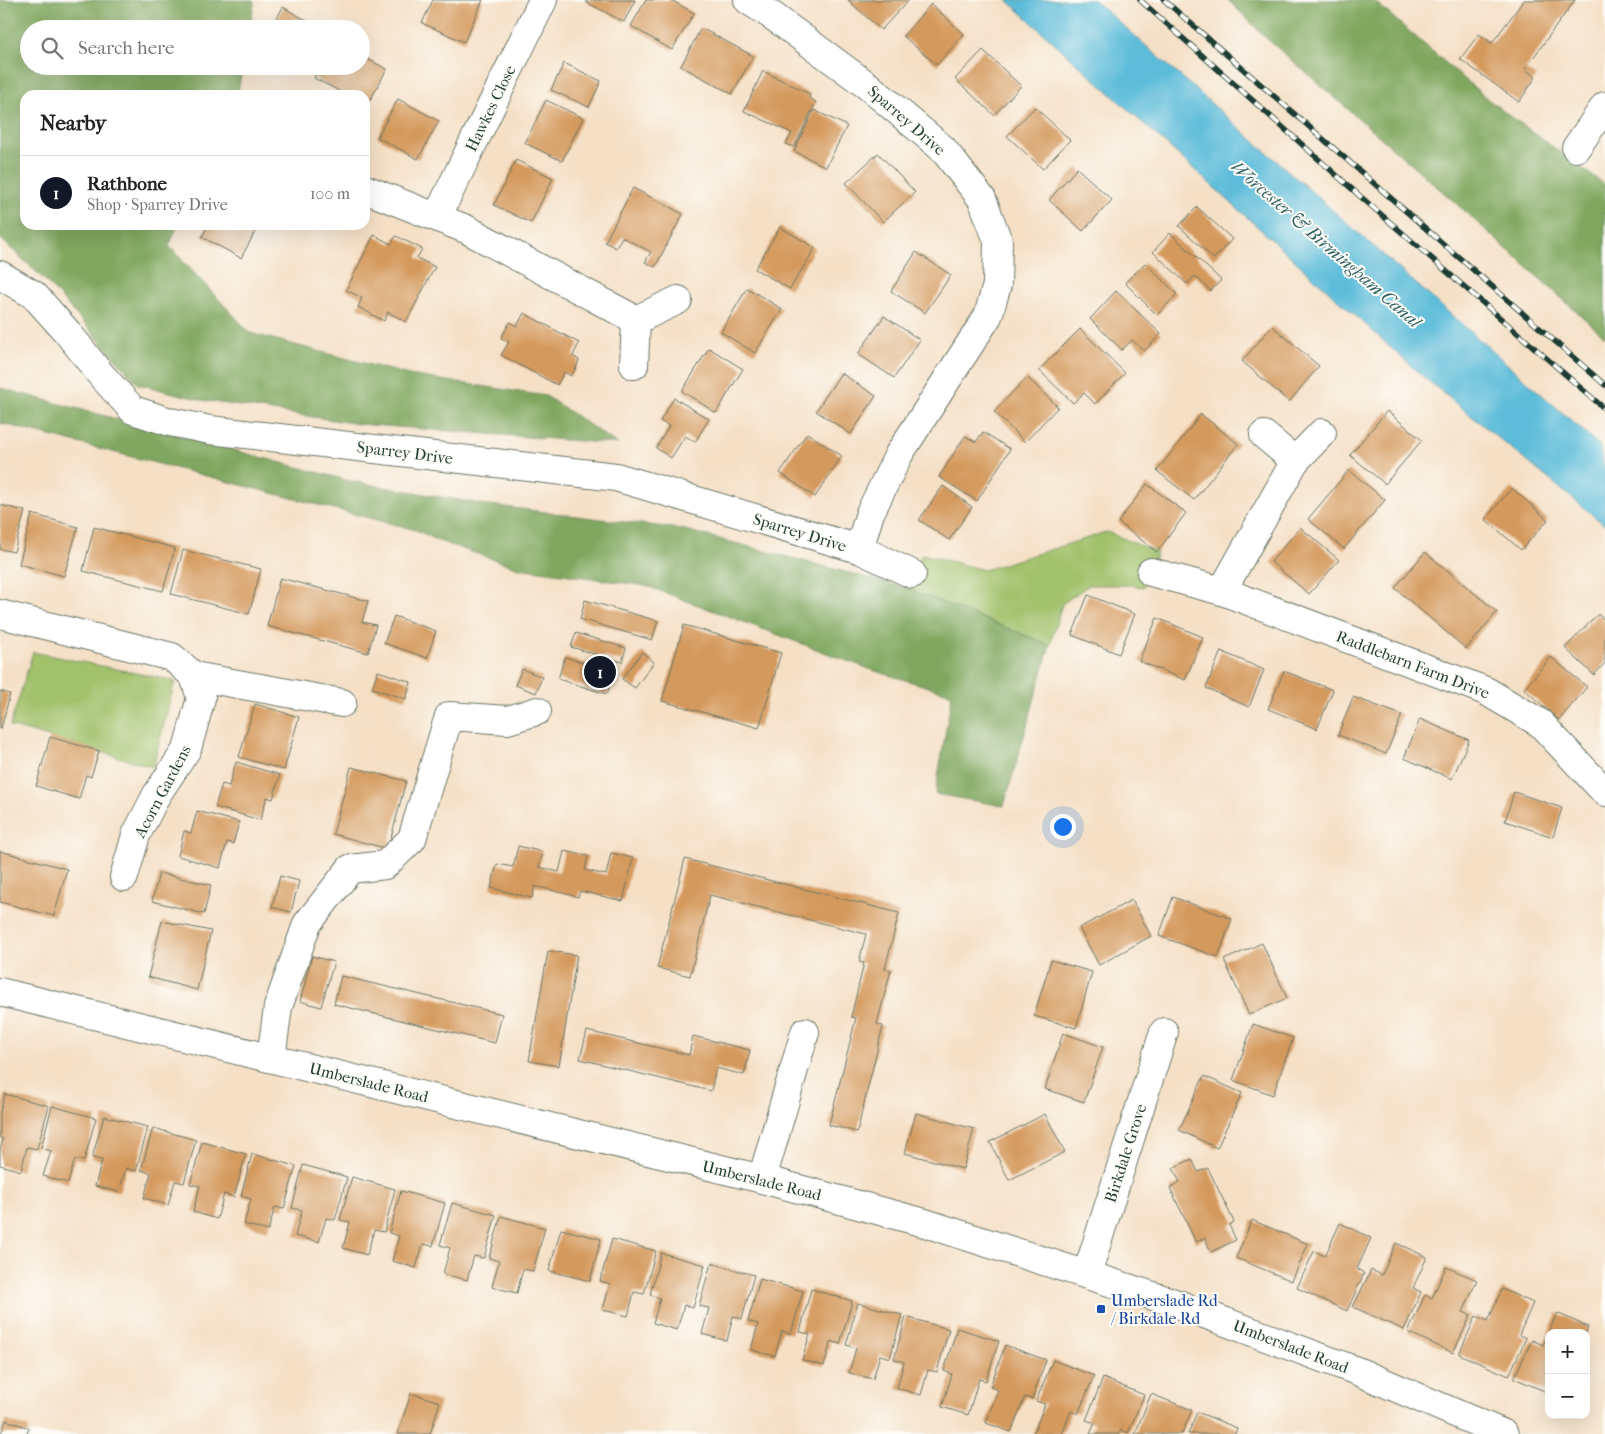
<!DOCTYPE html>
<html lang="en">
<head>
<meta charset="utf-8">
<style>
	:root { --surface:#fff; --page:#f2f2f2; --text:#222; --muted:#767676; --line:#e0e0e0; --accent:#111827 }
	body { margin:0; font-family:"IM FELL French Canon",serif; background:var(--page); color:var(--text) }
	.controls { position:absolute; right:15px; bottom:15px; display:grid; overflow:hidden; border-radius:10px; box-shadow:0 5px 20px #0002 }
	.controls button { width:45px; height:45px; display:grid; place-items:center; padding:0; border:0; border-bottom:1px solid var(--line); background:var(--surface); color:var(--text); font:25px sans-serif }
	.you { position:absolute; left:1062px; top:826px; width:18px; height:18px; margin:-12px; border:4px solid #fff; border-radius:50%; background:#1a73e8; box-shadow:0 0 0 8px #1a73e833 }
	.badge { display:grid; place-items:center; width:32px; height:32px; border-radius:50%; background:var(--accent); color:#fff; font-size:16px; font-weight:700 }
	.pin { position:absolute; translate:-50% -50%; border:2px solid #fff; box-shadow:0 1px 5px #0006 }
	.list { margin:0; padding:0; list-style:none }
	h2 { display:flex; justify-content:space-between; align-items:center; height:65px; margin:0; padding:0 20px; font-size:21px }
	h2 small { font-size:16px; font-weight:400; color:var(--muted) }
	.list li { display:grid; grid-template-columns:32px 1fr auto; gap:15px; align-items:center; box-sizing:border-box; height:75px; padding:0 20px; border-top:1px solid var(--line) }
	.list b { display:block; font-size:19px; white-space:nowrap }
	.list p { margin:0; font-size:16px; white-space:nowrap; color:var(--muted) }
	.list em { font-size:16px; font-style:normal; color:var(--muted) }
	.icon { flex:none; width:28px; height:28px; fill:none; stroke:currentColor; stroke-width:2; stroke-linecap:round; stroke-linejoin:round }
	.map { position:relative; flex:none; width:1605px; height:1434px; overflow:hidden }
	.search { position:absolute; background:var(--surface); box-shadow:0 5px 20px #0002; left:20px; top:20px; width:350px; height:55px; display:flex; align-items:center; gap:12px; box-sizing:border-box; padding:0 18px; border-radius:28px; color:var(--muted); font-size:19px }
	.panel { position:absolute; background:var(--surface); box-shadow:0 5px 20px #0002; left:20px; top:90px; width:350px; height:140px; border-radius:15px }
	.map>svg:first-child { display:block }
</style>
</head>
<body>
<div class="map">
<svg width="1605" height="1434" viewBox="0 0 1605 1434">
	<rect width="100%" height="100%" fill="#fdfcf7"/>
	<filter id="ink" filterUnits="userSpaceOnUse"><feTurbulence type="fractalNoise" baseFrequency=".02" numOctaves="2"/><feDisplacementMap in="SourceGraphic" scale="10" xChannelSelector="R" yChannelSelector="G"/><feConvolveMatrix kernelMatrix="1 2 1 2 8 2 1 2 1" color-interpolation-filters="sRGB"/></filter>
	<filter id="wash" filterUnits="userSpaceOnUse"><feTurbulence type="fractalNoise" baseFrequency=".0096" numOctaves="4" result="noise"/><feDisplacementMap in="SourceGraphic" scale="20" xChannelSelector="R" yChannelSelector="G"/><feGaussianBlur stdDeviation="1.12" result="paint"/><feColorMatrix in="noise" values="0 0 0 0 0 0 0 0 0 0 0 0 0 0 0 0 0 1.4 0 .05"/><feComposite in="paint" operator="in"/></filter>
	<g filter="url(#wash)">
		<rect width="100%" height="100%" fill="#f5e0c6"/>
		<g fill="#a1c16a" stroke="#607f4f">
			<polygon points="1107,532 1157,552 1143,587 1131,585 1089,585 1062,604 1050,645 903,587 922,554 984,570"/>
			<polygon points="33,652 175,681 153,767 10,726"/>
		</g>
		<g fill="#80a75e" stroke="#507249">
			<polygon points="0,0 253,0 254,3 250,29 29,29 29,66 243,66 237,95 25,95 25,225 178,225 169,246 250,333 409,375 546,396 618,444 359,424 201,400 138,384 47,282 0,238"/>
			<polygon points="1228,0 1373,0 1490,101 1605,185 1605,337 1442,191 1265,37"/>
			<polygon points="0,388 350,481 481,504 681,529 903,587 1050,645 1004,806 935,794 952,694 872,670 647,586 519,568 439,541 416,530 0,423"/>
		</g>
		<polygon fill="#5bbcd9" stroke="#3d7c86" points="1007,0 1094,0 1599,445 1605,469 1605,525 1420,374"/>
		<g id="blocks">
			<g fill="#d4995c">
				<polygon points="433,0 483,0 464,42 422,23"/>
				<polygon points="587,0 635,0 624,22 586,2"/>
				<polygon points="646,0 671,0 694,13 672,50 631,26"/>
				<polygon points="848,0 909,0 881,30"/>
				<polygon points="1524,0 1575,0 1525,69 1536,77 1519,102 1460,59 1479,34 1492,43"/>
				<polygon points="931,4 964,34 937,65 903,36"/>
				<polygon points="283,7 304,19 323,29 271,29"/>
				<polygon points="701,28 753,56 732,94 681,66"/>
				<polygon points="983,50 1021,86 994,115 955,79"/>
				<polygon points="361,56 387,69 367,106 365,105 365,95 347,95 314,78 320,66 361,66"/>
				<polygon points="564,63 601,81 589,107 551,90"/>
				<polygon points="763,71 810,94 809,98 816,102 794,147 786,144 792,133 744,111"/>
				<polygon points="398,99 439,121 418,159 377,137"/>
				<polygon points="546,100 583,118 562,161 525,143"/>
				<polygon points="1035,107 1070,140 1043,169 1007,136"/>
				<polygon points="814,110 847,126 826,167 794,151"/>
				<polygon points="878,153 915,192 883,222 846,183"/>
				<polygon points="516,160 553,178 531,223 494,205"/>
				<polygon points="1077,168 1112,200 1083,231 1049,200"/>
				<polygon points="633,188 683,214 655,267 645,262 651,252 622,237 616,248 605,242"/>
				<polygon points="1197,207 1232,239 1214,259 1179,226"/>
				<polygon points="208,225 259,225 241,258 202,237"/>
				<polygon points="780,227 815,248 790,289 755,269"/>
				<polygon points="1170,233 1221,280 1211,291 1195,276 1187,284 1153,252"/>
				<polygon points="374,235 391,244 396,236 422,249 417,258 435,267 406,322 388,312 384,321 358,307 362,298 346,290"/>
				<polygon points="916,252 951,275 925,313 891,291"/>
				<polygon points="1145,263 1177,294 1157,315 1125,283"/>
				<polygon points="747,288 782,309 755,353 721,332"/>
				<polygon points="1116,291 1161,334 1144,351 1132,340 1122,350 1090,319"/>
				<polygon points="524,313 579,343 573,356 579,360 576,368 571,376 564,372 557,385 501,355 509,342 501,338 510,322 517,326"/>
				<polygon points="884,316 920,340 894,378 858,354"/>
				<polygon points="1272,326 1319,366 1289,402 1242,361"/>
				<polygon points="1080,329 1125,373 1095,404 1084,393 1073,403 1039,370"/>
				<polygon points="709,348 743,369 716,413 682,391"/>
				<polygon points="841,373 876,396 851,434 816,411"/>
				<polygon points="1027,377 1058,407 1025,442 994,412"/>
				<polygon points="674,398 709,419 695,442 685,436 671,458 656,448 669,426 660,421"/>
				<polygon points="1387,411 1422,440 1385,484 1350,455"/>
				<polygon points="1201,414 1238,444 1194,500 1157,471"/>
				<polygon points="983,432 1010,449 977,501 939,477 965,436 976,442"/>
				<polygon points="807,433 842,456 815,497 780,473"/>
				<polygon points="1349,470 1385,500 1344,549 1308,519"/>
				<polygon points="1147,484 1186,513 1157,552 1118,522"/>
				<polygon points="943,486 972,507 949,540 919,520"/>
				<polygon points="1512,488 1548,520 1521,550 1485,519"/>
				<polygon points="0,505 25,511 14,552 0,549"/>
				<polygon points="32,514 78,527 64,576 19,564"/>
				<polygon points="94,527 175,548 163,591 83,571"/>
				<polygon points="1300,527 1339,560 1309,594 1271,562"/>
				<polygon points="183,550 261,569 249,614 171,594"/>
				<polygon points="1425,552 1497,612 1466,649 1395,588"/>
				<polygon points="280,578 368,601 362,622 376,625 368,653 267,626"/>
				<polygon points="1088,595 1135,614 1119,654 1072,635"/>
				<polygon points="585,600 658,621 652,640 580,619"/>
				<polygon points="1598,614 1605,621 1605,663 1594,675 1565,648"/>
				<polygon points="394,616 436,631 427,658 384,643"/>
				<polygon points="1157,618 1203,637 1185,680 1139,661"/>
				<polygon points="684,625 781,653 759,728 662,701"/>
				<polygon points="576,633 626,648 622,662 571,647"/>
				<polygon points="1221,651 1264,670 1249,707 1206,688"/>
				<polygon points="642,652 654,662 635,688 622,679"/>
				<polygon points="565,657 614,672 607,694 558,679"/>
				<polygon points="1551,657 1587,687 1559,720 1524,689"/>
				<polygon points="522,669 542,677 536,693 515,685"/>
				<polygon points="378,671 411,682 406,699 372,688"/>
				<polygon points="1284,671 1333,690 1317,729 1268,709"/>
				<polygon points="0,691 10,694 1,729 0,729"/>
				<polygon points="1353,697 1402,715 1386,754 1338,735"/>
				<polygon points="255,704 299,717 284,770 239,757"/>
				<polygon points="1420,719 1469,740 1452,779 1404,758"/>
				<polygon points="50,737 99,751 91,777 86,775 79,799 36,786"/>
				<polygon points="236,762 280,775 273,799 267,797 260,820 215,807 222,784 229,786"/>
				<polygon points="351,767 406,781 388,849 333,834"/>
				<polygon points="1514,792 1562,808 1553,837 1505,821"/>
				<polygon points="197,811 239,822 233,844 227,842 220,868 178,856 184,831 191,833"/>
				<polygon points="518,846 543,852 539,867 559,872 564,851 588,856 585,870 606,875 611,853 633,858 623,901 580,891 578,897 535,886 532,898 491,888 497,864 513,867"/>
				<polygon points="0,851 67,869 54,916 0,902"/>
				<polygon points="685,859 899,913 885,969 891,970 877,1024 883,1026 857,1132 829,1125 856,1018 851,1017 864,963 859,962 866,934 710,895 690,976 657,968"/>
				<polygon points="159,873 211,885 204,914 152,901"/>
				<polygon points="280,876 299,881 291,912 272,907"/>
				<polygon points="1173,897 1232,919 1218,957 1159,936"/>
				<polygon points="1132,900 1151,936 1099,965 1079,928"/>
				<polygon points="162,921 211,931 197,990 148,977"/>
				<polygon points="1262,943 1287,998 1249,1015 1224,960"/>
				<polygon points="548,951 577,955 559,1066 529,1061"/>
				<polygon points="312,956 334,962 321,1007 300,1001"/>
				<polygon points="1051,960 1092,972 1076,1028 1034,1016"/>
				<polygon points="341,976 502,1014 495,1043 334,1004"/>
				<polygon points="1253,1024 1293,1038 1273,1095 1233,1080"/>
				<polygon points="587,1031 689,1055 693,1036 750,1050 744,1075 716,1068 711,1091 580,1059"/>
				<polygon points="1063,1033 1103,1047 1084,1102 1045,1089"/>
				<polygon points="1204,1076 1242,1093 1217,1148 1179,1130"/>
				<polygon points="5,1094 49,1106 37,1149 27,1147 21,1171 0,1165 0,1150 3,1139 0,1138 0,1112"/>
				<polygon points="52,1106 96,1118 84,1161 75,1159 68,1183 43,1176 51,1151 41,1148"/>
				<polygon points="916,1113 974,1129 963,1169 905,1153"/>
				<polygon points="1045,1114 1065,1152 1009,1180 990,1142"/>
				<polygon points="104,1116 148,1127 136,1171 126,1168 119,1192 95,1186 102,1160 92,1158"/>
				<polygon points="153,1128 196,1140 184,1183 175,1181 168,1205 144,1198 151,1173 141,1170"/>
				<polygon points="202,1142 246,1154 234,1197 224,1194 217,1219 193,1212 200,1186 190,1184"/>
				<polygon points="252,1154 296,1166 284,1209 275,1207 268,1231 244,1224 251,1199 241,1196"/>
				<polygon points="1192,1159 1198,1172 1208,1168 1234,1222 1229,1225 1236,1240 1211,1252 1205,1238 1196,1242 1170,1188 1180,1182 1173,1168"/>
				<polygon points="303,1165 347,1177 335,1220 326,1218 319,1242 295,1236 302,1210 292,1208"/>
				<polygon points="352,1177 395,1189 384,1232 374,1230 367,1255 343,1248 350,1222 340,1220"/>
				<polygon points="401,1191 445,1203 433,1246 423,1244 416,1268 392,1261 399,1236 389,1233"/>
				<polygon points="452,1203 496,1215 484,1258 474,1256 467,1280 443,1274 450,1248 440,1245"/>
				<polygon points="501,1216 545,1228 533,1271 523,1269 517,1293 492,1287 499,1261 489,1258"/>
				<polygon points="1252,1220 1308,1244 1292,1281 1236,1258"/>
				<polygon points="1340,1223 1371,1238 1357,1269 1364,1273 1347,1311 1297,1288 1314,1251 1325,1256"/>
				<polygon points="561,1229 601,1239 590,1281 549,1271"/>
				<polygon points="612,1239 656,1251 644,1294 634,1292 628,1316 603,1310 610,1284 600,1281"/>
				<polygon points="1396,1243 1427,1257 1413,1288 1421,1292 1404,1330 1353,1307 1371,1270 1382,1275"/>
				<polygon points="661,1253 705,1265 693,1308 684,1305 677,1330 653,1323 660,1298 650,1295"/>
				<polygon points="711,1263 754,1275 742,1319 733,1316 727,1341 702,1334 709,1308 699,1306"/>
				<polygon points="1446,1267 1477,1280 1463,1312 1471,1315 1453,1353 1408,1332 1425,1295 1432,1298"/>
				<polygon points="760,1279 803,1291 791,1334 782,1331 775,1356 751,1350 758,1324 748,1321"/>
				<polygon points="811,1289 852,1301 840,1344 831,1341 824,1366 802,1360 810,1334 800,1332"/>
				<polygon points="1502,1289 1533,1303 1519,1335 1526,1338 1509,1376 1459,1354 1476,1316 1488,1321"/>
				<polygon points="858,1303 902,1315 890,1358 880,1355 873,1379 849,1373 856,1348 846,1345"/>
				<polygon points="1557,1313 1588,1327 1586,1333 1549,1333 1549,1393 1514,1378 1532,1340 1543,1345"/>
				<polygon points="906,1317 949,1329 937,1372 928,1370 921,1395 897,1388 904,1362 894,1359"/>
				<polygon points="957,1328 999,1341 986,1381 979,1379 968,1415 942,1407 952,1374 944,1371"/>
				<polygon points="1005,1345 1046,1360 1032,1399 1025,1397 1011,1432 986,1423 998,1390 990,1387"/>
				<polygon points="1053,1360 1094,1376 1078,1414 1071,1411 1062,1434 1033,1434 1045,1404 1036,1401"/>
				<polygon points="1103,1378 1144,1395 1128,1433 1121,1430 1119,1434 1090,1434 1095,1423 1086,1420"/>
				<polygon points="411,1393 440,1402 430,1434 398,1434"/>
				<polygon points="1151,1394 1192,1410 1182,1434 1135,1434"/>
				<polygon points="1197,1412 1237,1428 1235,1434 1188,1434"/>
				<polygon points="6,1420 29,1428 27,1434 1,1434"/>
			</g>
		</g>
	</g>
	<g filter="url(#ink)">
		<use href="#blocks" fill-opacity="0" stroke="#6a7667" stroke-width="1"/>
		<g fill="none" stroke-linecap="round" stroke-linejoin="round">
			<defs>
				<g id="minor">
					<polyline points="748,0 774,17 868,86 943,149 982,199 998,241 997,285 988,316 899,454 870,513 859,549"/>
					<polyline points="1576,148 1605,106"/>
					<polyline points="365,189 466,229 636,320 634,365"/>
					<polyline points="437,217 543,0"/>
					<polyline points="0,275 34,295 68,333 101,375 133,410 170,422 210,430 616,477 859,549 912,574"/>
					<polyline points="636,320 678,300"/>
					<polyline points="1264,435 1295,461"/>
					<polyline points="1151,572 1222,591 1486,691 1540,723 1605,792"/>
					<polyline points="1222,591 1295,461 1322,433"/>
					<polyline points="0,614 172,657 194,676 342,703"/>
					<polyline points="124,877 136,835 157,794 187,749 201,698 194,676"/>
					<polyline points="0,992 762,1179 925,1223 1175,1303 1357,1371 1504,1434"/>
					<polyline points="271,1058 278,1007 307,924 350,869 385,865 412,839 449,716 508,720 537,711"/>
					<polyline points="762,1179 805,1032"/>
					<polyline points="1087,1274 1164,1032"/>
				</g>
			</defs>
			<use href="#minor" stroke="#6a7667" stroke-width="30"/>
			<use href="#minor" stroke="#fff" stroke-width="28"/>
			<defs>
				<g id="rail">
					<polyline points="1140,0 1361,197 1605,409"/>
					<polyline points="1164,0 1605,385"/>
				</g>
			</defs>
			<use href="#rail" stroke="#1f3d34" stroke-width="5.5"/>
			<use href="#rail" stroke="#fdfcf7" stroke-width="4" stroke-dasharray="11" stroke-linecap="butt"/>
		</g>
	</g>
	<rect fill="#1a4fb4" stroke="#fdfcf7" stroke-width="2" x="1096" y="1304" width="10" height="10" rx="2.5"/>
	<g text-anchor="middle" stroke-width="4" stroke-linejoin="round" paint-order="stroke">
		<g font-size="16" fill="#1f3d34" stroke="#fdfcf7">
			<text transform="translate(490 108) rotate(-64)" y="6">Hawkes Close</text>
			<text transform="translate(907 120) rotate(41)" y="6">Sparrey Drive</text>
			<text transform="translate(405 452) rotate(7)" y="6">Sparrey Drive</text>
			<text transform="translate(800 532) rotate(17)" y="6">Sparrey Drive</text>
			<text transform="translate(1413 664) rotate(21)" y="6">Raddlebarn Farm Drive</text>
			<text transform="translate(162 791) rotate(-62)" y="6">Acorn Gardens</text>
			<text transform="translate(369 1082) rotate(14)" y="6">Umberslade Road</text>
			<text transform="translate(1125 1153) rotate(-72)" y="6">Birkdale Grove</text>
			<text transform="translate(762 1180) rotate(14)" y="6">Umberslade Road</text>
			<text transform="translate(1291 1346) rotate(21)" y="6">Umberslade Road</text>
		</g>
		<g font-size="16" fill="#164399" stroke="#fdfcf7" text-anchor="start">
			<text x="1111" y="1306">Umberslade Rd<tspan x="1111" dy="18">/ Birkdale Rd</tspan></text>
		</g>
		<g font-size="18" font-style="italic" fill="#316366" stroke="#fdfcf7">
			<text transform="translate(1326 244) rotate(41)" y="6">Worcester &amp; Birmingham Canal</text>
		</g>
	</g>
</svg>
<div class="controls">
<button>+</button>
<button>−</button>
</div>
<div class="you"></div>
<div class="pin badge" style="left:600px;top:672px">1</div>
<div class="search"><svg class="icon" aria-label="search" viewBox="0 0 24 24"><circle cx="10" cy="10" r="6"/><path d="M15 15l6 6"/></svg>Search here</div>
<section class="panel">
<h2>Nearby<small></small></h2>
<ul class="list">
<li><span class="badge">1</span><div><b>Rathbone</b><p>Shop · Sparrey Drive</p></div><em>100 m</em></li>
</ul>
</section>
</div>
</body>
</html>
